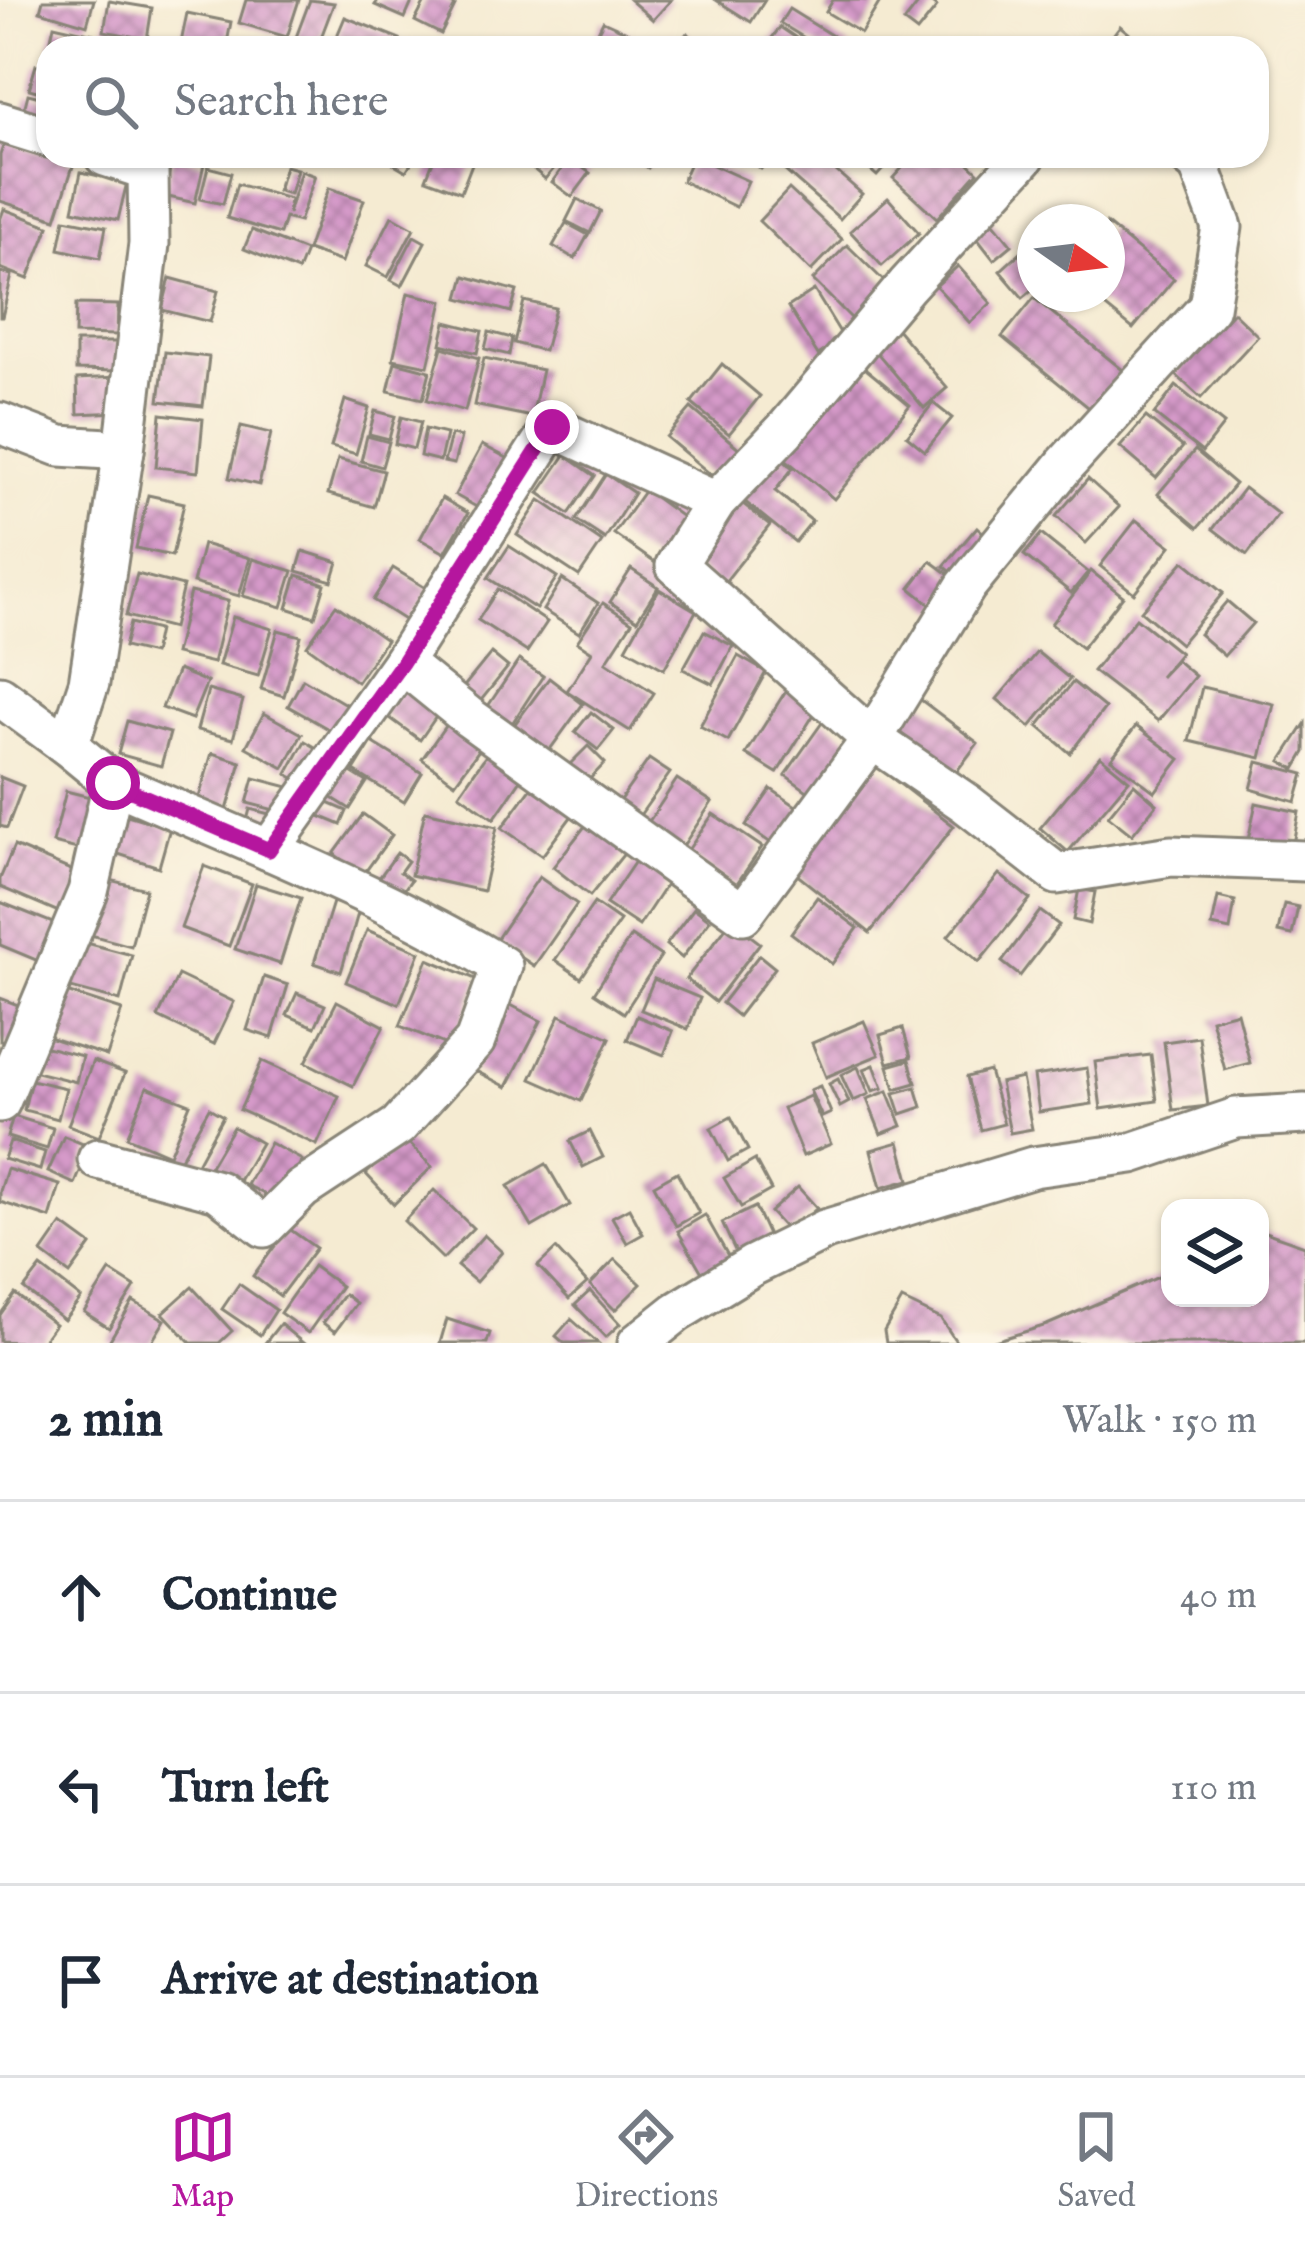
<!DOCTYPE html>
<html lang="en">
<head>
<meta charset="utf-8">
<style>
	:root { --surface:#fff; --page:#f6f6f7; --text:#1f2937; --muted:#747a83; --line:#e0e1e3; --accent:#b5179e }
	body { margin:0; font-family:"IM FELL English",serif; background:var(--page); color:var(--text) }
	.controls { position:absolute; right:36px; bottom:36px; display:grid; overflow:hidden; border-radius:24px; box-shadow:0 3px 9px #0004 }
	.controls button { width:108px; height:108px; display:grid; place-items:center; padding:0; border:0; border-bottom:3px solid var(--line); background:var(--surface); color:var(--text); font:60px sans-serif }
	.compass { position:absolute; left:1017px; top:204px; width:108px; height:108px; border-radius:50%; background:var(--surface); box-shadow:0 3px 9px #0004; rotate:104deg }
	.stop { position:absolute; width:36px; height:36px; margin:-27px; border:9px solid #b5179e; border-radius:50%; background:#fff }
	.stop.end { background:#b5179e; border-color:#fff; box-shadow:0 3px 12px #0008 }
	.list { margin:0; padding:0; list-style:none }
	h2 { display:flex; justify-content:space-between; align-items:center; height:156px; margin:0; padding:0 48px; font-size:51px }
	h2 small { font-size:39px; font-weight:400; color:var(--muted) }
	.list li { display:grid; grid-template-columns:78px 1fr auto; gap:36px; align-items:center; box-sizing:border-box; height:192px; padding:0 48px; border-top:3px solid var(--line) }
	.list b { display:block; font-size:45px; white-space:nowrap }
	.list em { font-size:39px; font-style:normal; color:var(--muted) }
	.icon { flex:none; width:66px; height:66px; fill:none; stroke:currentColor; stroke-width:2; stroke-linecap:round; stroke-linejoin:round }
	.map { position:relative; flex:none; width:1305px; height:1343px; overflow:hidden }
	.search { position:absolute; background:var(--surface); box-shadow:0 3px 9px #0004; left:36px; right:36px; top:36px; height:132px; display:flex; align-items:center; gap:30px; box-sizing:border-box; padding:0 42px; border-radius:36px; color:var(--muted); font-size:45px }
	.sheet { height:732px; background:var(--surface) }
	nav { display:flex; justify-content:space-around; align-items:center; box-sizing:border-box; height:168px; border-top:3px solid var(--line); background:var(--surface); font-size:33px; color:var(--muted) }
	nav a { display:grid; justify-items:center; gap:6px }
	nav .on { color:var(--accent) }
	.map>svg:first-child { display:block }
</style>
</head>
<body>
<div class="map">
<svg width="1305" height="1343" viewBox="0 0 1305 1343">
	<defs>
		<pattern id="building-cross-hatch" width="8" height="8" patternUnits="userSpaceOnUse" patternTransform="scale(3)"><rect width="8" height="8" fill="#d59ac9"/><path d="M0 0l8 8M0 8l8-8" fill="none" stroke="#ac7da2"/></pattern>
	</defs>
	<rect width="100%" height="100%" fill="#fcf5e5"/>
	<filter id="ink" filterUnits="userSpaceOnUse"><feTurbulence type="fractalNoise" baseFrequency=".00833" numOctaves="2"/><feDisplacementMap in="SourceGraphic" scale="24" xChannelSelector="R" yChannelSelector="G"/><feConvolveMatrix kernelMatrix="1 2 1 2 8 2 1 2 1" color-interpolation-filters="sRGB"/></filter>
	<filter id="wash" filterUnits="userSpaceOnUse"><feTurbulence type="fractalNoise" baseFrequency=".004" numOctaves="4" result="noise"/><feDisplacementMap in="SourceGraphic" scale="48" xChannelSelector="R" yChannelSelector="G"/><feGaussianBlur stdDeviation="2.7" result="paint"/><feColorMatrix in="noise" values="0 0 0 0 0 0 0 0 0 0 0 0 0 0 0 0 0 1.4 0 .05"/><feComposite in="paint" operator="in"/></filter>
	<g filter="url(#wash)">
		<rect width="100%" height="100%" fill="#f5ebd2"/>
		<g id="blocks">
			<g fill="url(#building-cross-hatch)">
				<polygon points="43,0 94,0 87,25 40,11"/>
				<polygon points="246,0 299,0 287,37 239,23"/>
				<polygon points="310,0 334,3 317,48 292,48"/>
				<polygon points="378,0 413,0 405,18 375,5"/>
				<polygon points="426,0 443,0 455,6 441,34 415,21"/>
				<polygon points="630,0 671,0 653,20"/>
				<polygon points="716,0 765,0 751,22"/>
				<polygon points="833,0 881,0 861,33 826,12"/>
				<polygon points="921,0 928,0 937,7 917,32 904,22"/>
				<polygon points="109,1 152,8 147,39 104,31"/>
				<polygon points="789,9 852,48 821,48 780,23"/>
				<polygon points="187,13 231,22 226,48 180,48"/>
				<polygon points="345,17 400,39 396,48 332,48"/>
				<polygon points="603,21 636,36 631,48 590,48"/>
				<polygon points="54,25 93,34 90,48 49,48"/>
				<polygon points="1120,26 1147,48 1103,48"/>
				<polygon points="780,27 805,44 803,48 766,46"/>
				<polygon points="688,33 700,48 668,48"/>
				<polygon points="113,38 157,46 156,48 111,48"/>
				<polygon points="36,65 48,69 48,94 29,89"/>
				<polygon points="28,94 48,99 48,129 21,122"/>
				<polygon points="5,141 74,163 56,219 0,201 0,155"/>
				<polygon points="173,156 204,164 195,203 164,196"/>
				<polygon points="381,156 416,156 406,171"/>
				<polygon points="435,156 475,156 461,192 426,179"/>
				<polygon points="518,156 561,156 563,158 545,179"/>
				<polygon points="631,156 656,156 648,168"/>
				<polygon points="693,156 748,181 736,207 682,181"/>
				<polygon points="745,156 772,156 761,169"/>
				<polygon points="794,156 819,156 862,194 840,219 783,169"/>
				<polygon points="854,156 895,156 877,176"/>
				<polygon points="913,156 961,156 978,172 937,218 893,178"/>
				<polygon points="570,158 590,173 572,197 552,182"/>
				<polygon points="285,166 297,169 290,194 278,191"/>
				<polygon points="208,167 231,173 223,204 200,199"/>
				<polygon points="301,171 315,176 299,222 285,218 280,234 227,218 237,184 290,199 288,214"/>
				<polygon points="81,172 127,182 118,220 73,210"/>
				<polygon points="329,188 364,200 342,262 307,250"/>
				<polygon points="789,189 842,239 811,271 759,221"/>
				<polygon points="888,198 919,233 882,266 850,231"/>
				<polygon points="577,199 601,211 590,233 566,221"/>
				<polygon points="4,209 49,226 28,279 0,268 0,220"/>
				<polygon points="392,216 414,228 388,277 366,266"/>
				<polygon points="989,217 1012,245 994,260 972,232"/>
				<polygon points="65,219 106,227 100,258 59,249"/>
				<polygon points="566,223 588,235 575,259 553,246"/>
				<polygon points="1107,224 1174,279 1133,329 1090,294 1107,294"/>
				<polygon points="252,230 306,251 298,271 244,249"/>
				<polygon points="414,236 425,242 402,286 391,280"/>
				<polygon points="847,245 889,286 854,321 813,280"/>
				<polygon points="1021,252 1035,269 1035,288 1023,298 1000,271"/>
				<polygon points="958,266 991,303 970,323 936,286"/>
				<polygon points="0,272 12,275 2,317 0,317"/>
				<polygon points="465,276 517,291 511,312 459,298"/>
				<polygon points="170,278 218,291 210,322 162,310"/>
				<polygon points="814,290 844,339 818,355 788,307"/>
				<polygon points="408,293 443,301 428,366 393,359"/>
				<polygon points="1034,298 1124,371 1093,411 1002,337"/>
				<polygon points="524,301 555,308 544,351 514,343"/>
				<polygon points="76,304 118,305 117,335 75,334"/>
				<polygon points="1233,312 1258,336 1201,398 1175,374"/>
				<polygon points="446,322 482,331 477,353 441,344"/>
				<polygon points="896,328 947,388 924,408 873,348"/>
				<polygon points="489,332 512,338 509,355 485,349"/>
				<polygon points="76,342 117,342 117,371 76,370"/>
				<polygon points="442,347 479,358 465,411 427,400"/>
				<polygon points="165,352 209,357 203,406 159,401"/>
				<polygon points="484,358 542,370 532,417 474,405"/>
				<polygon points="855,360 910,405 834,499 779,454"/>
				<polygon points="395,362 430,371 423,399 388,391"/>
				<polygon points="722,364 760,396 729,434 691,403"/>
				<polygon points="117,377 119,412 78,414 77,379"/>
				<polygon points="1176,386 1224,424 1202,452 1154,414"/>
				<polygon points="345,400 369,408 356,454 331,447"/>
				<polygon points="933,403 952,418 925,451 907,436"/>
				<polygon points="691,408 741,450 716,479 666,437"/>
				<polygon points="375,411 395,416 389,439 369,434"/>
				<polygon points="161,414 203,419 198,472 156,467"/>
				<polygon points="401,417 421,422 414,449 395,444"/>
				<polygon points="1146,417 1183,447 1156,478 1120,447"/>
				<polygon points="241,426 271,433 259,485 229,478"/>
				<polygon points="425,429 446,434 440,461 420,456"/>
				<polygon points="451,435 461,437 454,464 444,462"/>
				<polygon points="367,436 389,442 382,467 361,461"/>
				<polygon points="482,445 509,459 482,510 455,495"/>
				<polygon points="1195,450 1235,484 1198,528 1158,494"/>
				<polygon points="774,453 793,468 775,491 812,521 795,542 739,497"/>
				<polygon points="565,455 595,476 569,514 539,493"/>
				<polygon points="338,459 384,471 374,507 328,494"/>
				<polygon points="606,474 634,493 605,539 576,520"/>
				<polygon points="1088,479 1119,507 1086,543 1056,516"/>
				<polygon points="1244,488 1278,514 1247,555 1213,529"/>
				<polygon points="645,490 689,522 658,565 614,534"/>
				<polygon points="148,495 184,503 172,556 136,548"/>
				<polygon points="442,498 468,513 445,553 420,539"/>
				<polygon points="540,500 602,542 579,576 517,535"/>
				<polygon points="738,500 770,525 721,587 689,563"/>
				<polygon points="1136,520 1171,546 1134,593 1100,566"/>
				<polygon points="977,527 995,543 962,581 944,566"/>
				<polygon points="1041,534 1088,572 1071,593 1024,555"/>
				<polygon points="203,544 250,558 239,596 193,583"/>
				<polygon points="509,546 557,577 536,609 488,578"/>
				<polygon points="303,551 338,562 332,581 297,571"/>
				<polygon points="253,559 293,571 282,607 243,596"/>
				<polygon points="931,561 960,582 938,611 910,588"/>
				<polygon points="1184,561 1223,593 1180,644 1141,611"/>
				<polygon points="393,568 429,590 409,623 373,600"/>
				<polygon points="631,569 658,587 637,620 610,602"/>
				<polygon points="1091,571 1123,596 1082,648 1051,624"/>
				<polygon points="137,574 183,586 173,628 126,616"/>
				<polygon points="297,575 325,584 315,617 287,608"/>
				<polygon points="562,579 598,603 579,633 543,610"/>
				<polygon points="498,589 547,622 527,652 478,620"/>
				<polygon points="659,589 696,611 664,669 626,648"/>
				<polygon points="190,592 228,601 213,663 175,654"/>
				<polygon points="1227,601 1253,623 1224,656 1199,634"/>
				<polygon points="603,603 632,622 606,662 654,693 630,731 567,691 592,652 577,642"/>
				<polygon points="336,605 386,640 357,682 307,646"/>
				<polygon points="233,617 272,629 258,676 219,665"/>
				<polygon points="1136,618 1180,653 1160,677 1176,660 1195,676 1158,721 1093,671"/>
				<polygon points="130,623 158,630 153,654 124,647"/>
				<polygon points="278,630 301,636 284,696 261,689"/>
				<polygon points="704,631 733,646 713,684 683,669"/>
				<polygon points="1037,652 1070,679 1030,727 997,699"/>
				<polygon points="491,653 508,667 474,709 457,695"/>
				<polygon points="738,656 766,672 728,741 700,726"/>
				<polygon points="519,660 543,676 509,728 484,712"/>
				<polygon points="178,670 207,682 192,719 162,708"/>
				<polygon points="549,678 583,704 546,755 511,729"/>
				<polygon points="303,679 347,705 332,731 288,706"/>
				<polygon points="406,681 442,708 420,740 383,713"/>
				<polygon points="1073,682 1105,708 1070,753 1038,726"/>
				<polygon points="1202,687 1274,704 1261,758 1189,741"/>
				<polygon points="787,689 818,708 777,773 746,754"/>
				<polygon points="208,690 243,700 233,739 197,730"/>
				<polygon points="917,697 978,743 954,775 893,730"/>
				<polygon points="591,712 614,730 598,750 575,732"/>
				<polygon points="264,713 302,734 284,768 246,747"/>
				<polygon points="450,719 484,743 455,783 422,759"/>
				<polygon points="824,720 860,747 821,801 785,775"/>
				<polygon points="127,721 170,733 161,766 118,754"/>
				<polygon points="1305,724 1305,752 1295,769 1281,761"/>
				<polygon points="1136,726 1180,759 1155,792 1111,759"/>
				<polygon points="305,741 327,754 309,786 287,774"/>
				<polygon points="372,742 422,773 404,802 354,771"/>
				<polygon points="494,744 529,768 494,819 459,794"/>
				<polygon points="588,746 605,763 585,784 567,767"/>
				<polygon points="212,753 241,762 227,810 198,801"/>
				<polygon points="1100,756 1129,780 1068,852 1040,828"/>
				<polygon points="649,759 670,773 638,818 618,803"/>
				<polygon points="869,760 954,826 870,933 786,866"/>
				<polygon points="1258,762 1304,774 1296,802 1251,789"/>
				<polygon points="339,765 367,782 350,809 323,792"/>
				<polygon points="0,777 23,786 7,828 0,826"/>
				<polygon points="254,778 289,787 282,812 247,803"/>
				<polygon points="677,779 712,802 677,855 642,832"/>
				<polygon points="534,784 574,813 542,856 502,828"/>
				<polygon points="1134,784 1157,804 1132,835 1108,816"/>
				<polygon points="771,789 812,817 787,854 746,826"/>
				<polygon points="66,791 102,800 89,852 53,843"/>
				<polygon points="312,796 347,811 341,825 305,810"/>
				<polygon points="1256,803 1299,812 1292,849 1248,840"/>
				<polygon points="250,809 281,817 276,840 244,832"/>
				<polygon points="425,811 497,827 483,891 411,875"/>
				<polygon points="124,814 170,828 159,867 112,852"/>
				<polygon points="363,814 392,835 363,875 334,854"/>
				<polygon points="713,814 762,847 735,886 686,853"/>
				<polygon points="589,821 627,850 590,896 553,867"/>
				<polygon points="14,846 85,876 68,916 0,887 0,879"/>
				<polygon points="397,853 408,861 400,872 411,880 393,905 371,889"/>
				<polygon points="636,860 668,882 639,926 606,904"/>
				<polygon points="204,866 252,884 229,946 181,928"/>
				<polygon points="999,874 1030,899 979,962 948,936"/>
				<polygon points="98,877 146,889 131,946 83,933"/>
				<polygon points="539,877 577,904 534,966 496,940"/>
				<polygon points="256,884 301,898 280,964 235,949"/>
				<polygon points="1079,889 1095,892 1089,924 1073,920"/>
				<polygon points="817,897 858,928 832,964 791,933"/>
				<polygon points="1218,897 1235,901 1230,930 1212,926"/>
				<polygon points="0,902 63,927 48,965 0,945"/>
				<polygon points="333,902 359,910 341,972 314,963"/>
				<polygon points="594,903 620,921 581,978 555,960"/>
				<polygon points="1284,904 1298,907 1292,935 1278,932"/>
				<polygon points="694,908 710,920 682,958 666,945"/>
				<polygon points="1040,911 1059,925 1020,976 1002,962"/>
				<polygon points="731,921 760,943 715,1002 686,979"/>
				<polygon points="367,930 420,952 399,1004 346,982"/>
				<polygon points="631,936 661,956 624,1013 594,993"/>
				<polygon points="75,940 132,955 120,1001 63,986"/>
				<polygon points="759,955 775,968 738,1016 722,1003"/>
				<polygon points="428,959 478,980 451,1047 400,1026"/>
				<polygon points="178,975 234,1002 214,1044 158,1017"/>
				<polygon points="264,977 288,985 272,1038 247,1030"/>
				<polygon points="654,979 700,998 688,1029 641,1010"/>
				<polygon points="57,989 122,1010 107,1056 42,1035"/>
				<polygon points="297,993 325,1005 315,1027 287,1015"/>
				<polygon points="0,998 31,1010 17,1047 0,1041"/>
				<polygon points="337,1001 384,1026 353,1086 306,1062"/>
				<polygon points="507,1003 541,1021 507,1087 474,1070"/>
				<polygon points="1237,1012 1250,1063 1225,1070 1211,1019"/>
				<polygon points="560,1015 610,1038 581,1101 531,1079"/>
				<polygon points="637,1016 673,1031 664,1055 627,1040"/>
				<polygon points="864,1021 879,1055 826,1077 812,1043"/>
				<polygon points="903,1028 911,1057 888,1063 880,1035"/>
				<polygon points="1199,1037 1208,1106 1173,1110 1164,1042"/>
				<polygon points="39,1045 82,1056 76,1082 32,1071"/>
				<polygon points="1151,1055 1157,1101 1101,1109 1095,1062"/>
				<polygon points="909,1060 916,1083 895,1089 888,1066"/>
				<polygon points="93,1061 125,1073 99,1137 68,1125"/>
				<polygon points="262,1061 339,1096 317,1145 240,1110"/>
				<polygon points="874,1065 883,1088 873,1091 864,1069"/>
				<polygon points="858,1067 869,1094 853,1101 841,1075"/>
				<polygon points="1087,1068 1092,1104 1039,1112 1034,1076"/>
				<polygon points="989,1071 1004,1124 981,1130 967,1077"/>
				<polygon points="1022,1078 1032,1129 1010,1133 1000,1083"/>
				<polygon points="838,1079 849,1102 840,1107 829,1084"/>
				<polygon points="31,1080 66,1088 58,1119 24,1110"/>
				<polygon points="820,1086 831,1113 822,1117 810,1090"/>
				<polygon points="147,1087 190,1104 169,1155 127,1137"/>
				<polygon points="916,1087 922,1107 901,1114 894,1093"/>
				<polygon points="888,1091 902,1126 881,1134 867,1099"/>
				<polygon points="810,1096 831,1144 803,1156 783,1108"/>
				<polygon points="209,1108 223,1116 194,1169 179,1161"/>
				<polygon points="13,1116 53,1128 47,1149 7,1137"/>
				<polygon points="731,1117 748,1150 728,1161 711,1128"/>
				<polygon points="233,1127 261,1143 237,1184 209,1168"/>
				<polygon points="590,1131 603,1157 583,1167 570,1141"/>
				<polygon points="64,1136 90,1147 75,1184 48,1172"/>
				<polygon points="404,1138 432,1167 394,1204 366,1174"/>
				<polygon points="10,1141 45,1152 40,1170 4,1159"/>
				<polygon points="899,1142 909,1180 881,1188 871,1150"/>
				<polygon points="270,1143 302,1160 279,1202 247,1185"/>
				<polygon points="755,1160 771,1190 741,1207 724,1178"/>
				<polygon points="546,1164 570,1205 532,1227 508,1186"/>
				<polygon points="7,1169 60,1185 50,1218 0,1202 0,1191"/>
				<polygon points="677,1172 699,1213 676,1226 654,1185"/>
				<polygon points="798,1187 817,1208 789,1233 770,1212"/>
				<polygon points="434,1190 473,1228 443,1259 404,1221"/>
				<polygon points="755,1207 773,1246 740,1261 722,1223"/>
				<polygon points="629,1208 643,1234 627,1243 612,1217"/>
				<polygon points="705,1215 731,1261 704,1276 678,1231"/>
				<polygon points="62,1224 91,1245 70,1274 42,1253"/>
				<polygon points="288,1228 316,1248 280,1296 253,1276"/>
				<polygon points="1262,1231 1305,1246 1305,1343 988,1343 1047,1325 1170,1272 1170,1298 1260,1298"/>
				<polygon points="484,1235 502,1252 476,1282 457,1266"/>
				<polygon points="556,1249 587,1283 569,1299 538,1266"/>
				<polygon points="615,1259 641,1284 615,1310 590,1285"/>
				<polygon points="313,1266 341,1286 308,1333 280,1313"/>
				<polygon points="41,1267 81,1298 64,1320 24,1289"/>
				<polygon points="110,1271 135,1287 109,1328 84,1312"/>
				<polygon points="239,1284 276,1310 260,1335 222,1309"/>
				<polygon points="192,1287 232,1331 219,1343 191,1343 163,1313"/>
				<polygon points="590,1291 620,1324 606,1337 575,1305"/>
				<polygon points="15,1294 55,1324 41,1343 0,1341 0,1315"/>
				<polygon points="344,1294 356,1303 335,1332 323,1323"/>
				<polygon points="902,1300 941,1319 957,1343 886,1343 884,1331"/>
				<polygon points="133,1301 165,1320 151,1343 108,1343"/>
				<polygon points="447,1319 490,1333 487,1343 440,1343"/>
				<polygon points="571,1319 598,1343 564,1343 556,1336"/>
				<polygon points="280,1324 303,1343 265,1343"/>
			</g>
		</g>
	</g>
	<g filter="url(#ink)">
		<use href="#blocks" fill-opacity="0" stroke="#888477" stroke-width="3"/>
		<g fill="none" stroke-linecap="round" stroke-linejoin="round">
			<defs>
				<g id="minor">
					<polyline points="0,122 48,137"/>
					<polyline points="105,156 148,170 149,244 124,450"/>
					<polyline points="1025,156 907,285 785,430 716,502 676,565 872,739 966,586 1065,465 1209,307 1222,227 1199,165 1188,156"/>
					<polyline points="0,423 60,446 124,450 89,683 68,746"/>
					<polyline points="402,663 552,427 716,502"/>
					<polyline points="0,696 68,746 113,783 269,850 402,663 470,718 743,914 872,739 967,804 1057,874 1171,856 1305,861"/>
					<polyline points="0,1102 88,892 113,783"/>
					<path d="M98,1159L218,1191L264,1227L302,1189L398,1126L475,1041L502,966C427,921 349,885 269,850"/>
					<polyline points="638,1343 677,1312 752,1266 825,1230 1033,1167 1132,1153 1236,1118 1305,1114"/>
				</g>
			</defs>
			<use href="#minor" stroke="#888477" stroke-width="45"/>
			<use href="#minor" stroke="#fff" stroke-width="39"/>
		</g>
	</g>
	<g fill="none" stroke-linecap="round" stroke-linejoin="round" filter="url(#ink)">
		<polyline stroke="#b5179e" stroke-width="15" points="113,783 269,850 402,663 552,427"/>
	</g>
</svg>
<div class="controls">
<button><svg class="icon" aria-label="layers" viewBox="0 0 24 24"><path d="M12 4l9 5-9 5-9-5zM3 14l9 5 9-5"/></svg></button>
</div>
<svg class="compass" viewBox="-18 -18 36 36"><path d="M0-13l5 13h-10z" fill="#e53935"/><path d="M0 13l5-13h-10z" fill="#747a83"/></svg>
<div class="stop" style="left:113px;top:783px"></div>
<div class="stop end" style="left:552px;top:427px"></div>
<div class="search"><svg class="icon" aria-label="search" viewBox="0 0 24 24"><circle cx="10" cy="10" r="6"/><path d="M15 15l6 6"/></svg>Search here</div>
</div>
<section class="sheet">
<h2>2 min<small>Walk · 150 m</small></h2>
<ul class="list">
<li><svg class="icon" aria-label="ahead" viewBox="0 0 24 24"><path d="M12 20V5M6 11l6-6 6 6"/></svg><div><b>Continue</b></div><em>40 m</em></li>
<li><svg class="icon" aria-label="left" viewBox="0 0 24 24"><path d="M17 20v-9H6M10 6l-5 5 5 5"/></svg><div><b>Turn left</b></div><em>110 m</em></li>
<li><svg class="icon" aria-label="arrive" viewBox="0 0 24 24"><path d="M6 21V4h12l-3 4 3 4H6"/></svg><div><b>Arrive at destination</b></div></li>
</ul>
</section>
<nav>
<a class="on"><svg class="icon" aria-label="map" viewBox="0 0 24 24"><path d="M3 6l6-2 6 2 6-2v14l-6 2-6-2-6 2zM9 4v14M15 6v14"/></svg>Map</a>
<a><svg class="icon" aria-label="directions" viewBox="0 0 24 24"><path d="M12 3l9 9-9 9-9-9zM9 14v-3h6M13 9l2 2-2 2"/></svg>Directions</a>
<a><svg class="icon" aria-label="saved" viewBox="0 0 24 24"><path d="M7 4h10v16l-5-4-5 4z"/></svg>Saved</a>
</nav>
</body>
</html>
